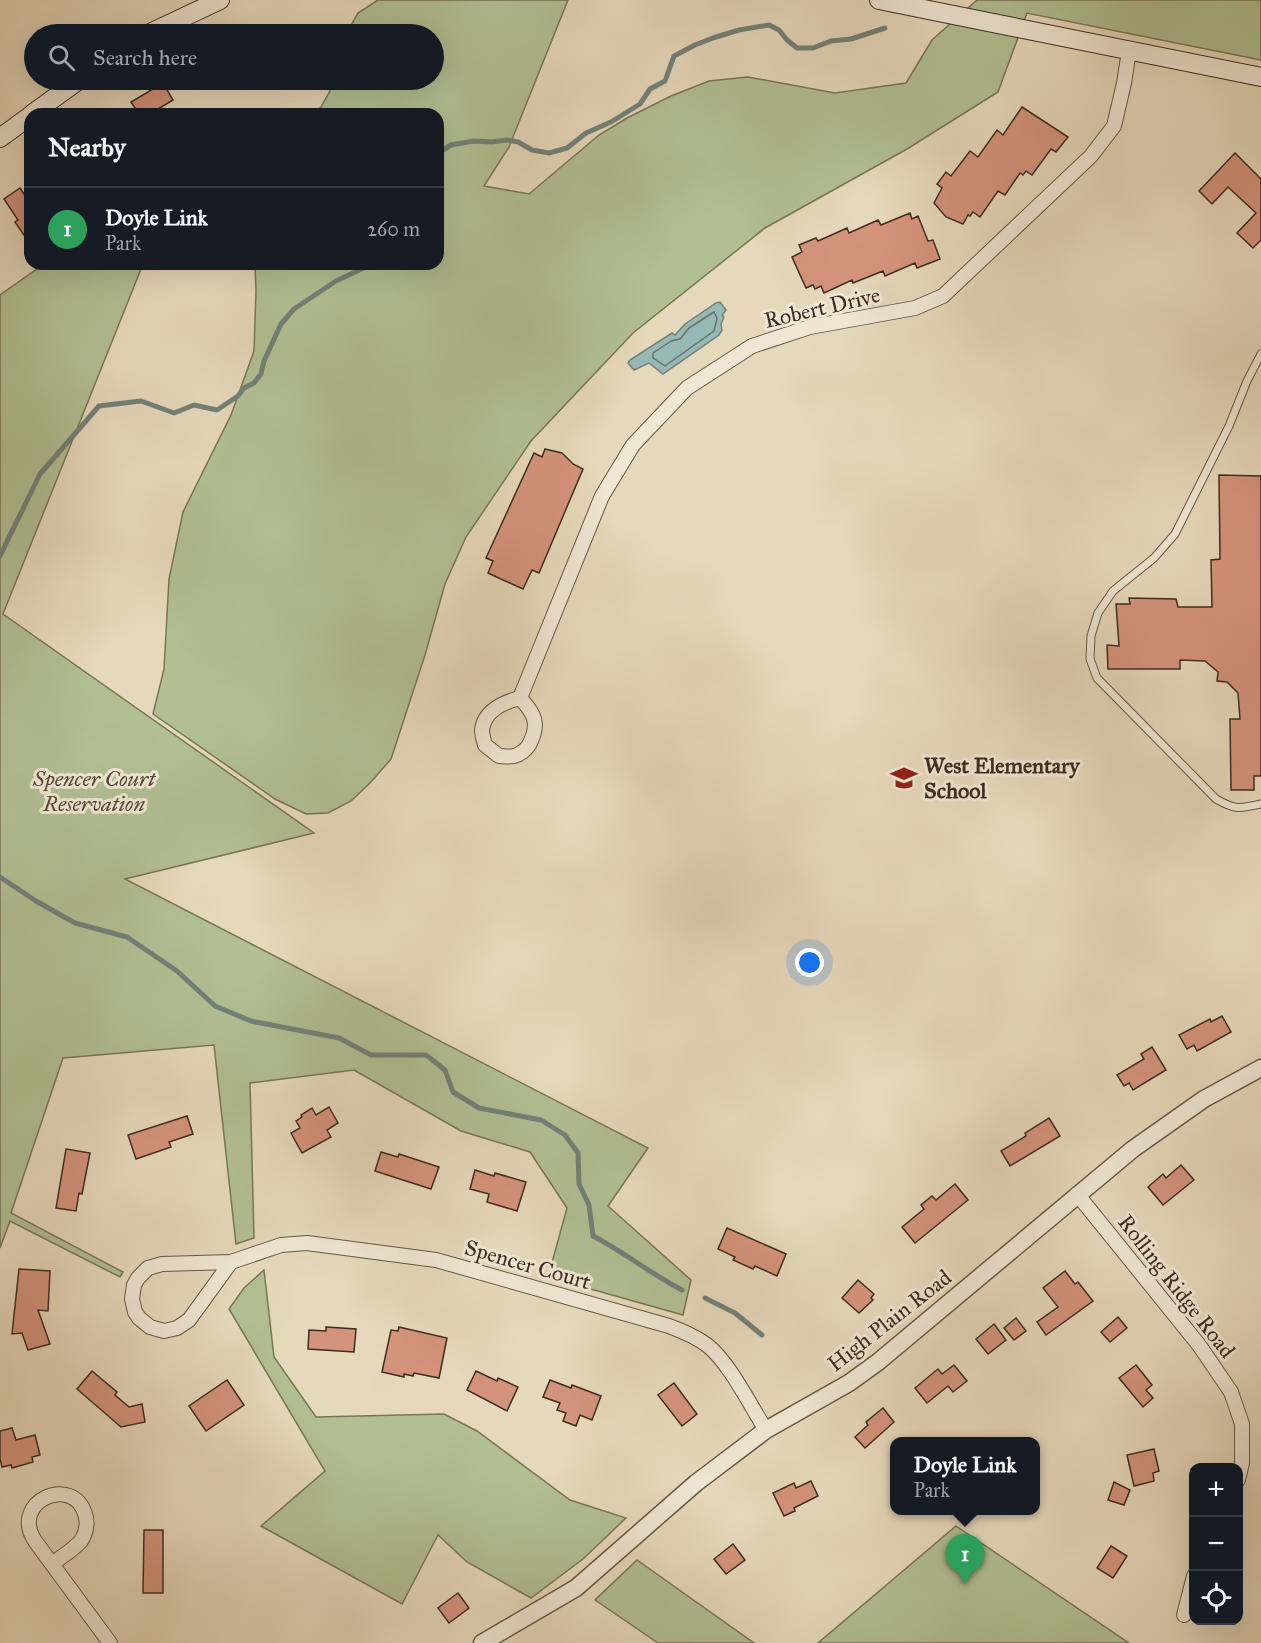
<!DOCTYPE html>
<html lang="en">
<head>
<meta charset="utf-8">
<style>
	:root { --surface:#171b24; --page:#20242c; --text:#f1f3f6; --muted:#9ea1a6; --line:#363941; --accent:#2563eb }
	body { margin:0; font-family:"IM FELL Great Primer",serif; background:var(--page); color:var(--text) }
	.controls { position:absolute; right:18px; bottom:18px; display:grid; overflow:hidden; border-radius:12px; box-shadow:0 6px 24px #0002 }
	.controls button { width:54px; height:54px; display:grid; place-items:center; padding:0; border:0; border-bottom:2px solid var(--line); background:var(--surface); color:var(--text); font:30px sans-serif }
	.you { position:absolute; left:810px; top:963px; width:21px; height:21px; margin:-15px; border:4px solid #fff; border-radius:50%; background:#1a73e8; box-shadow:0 0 0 9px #1a73e833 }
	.badge { display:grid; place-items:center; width:39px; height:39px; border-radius:50%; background:var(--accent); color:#fff; font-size:20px; font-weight:700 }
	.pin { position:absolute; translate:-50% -50px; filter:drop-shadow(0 2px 3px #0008) }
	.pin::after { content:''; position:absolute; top:32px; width:21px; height:18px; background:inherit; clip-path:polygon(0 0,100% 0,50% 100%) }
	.popup { position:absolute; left:890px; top:1437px; width:150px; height:78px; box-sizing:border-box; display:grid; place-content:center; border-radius:12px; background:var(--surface); filter:drop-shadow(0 2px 4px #0005); font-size:20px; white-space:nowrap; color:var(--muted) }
	.popup b { font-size:22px; color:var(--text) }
	.popup::after { content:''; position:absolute; left:50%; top:100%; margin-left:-12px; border:12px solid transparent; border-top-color:var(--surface) }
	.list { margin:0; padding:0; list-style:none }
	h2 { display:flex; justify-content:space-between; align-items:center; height:78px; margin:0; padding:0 24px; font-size:26px }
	h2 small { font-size:20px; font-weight:400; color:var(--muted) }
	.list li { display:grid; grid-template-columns:39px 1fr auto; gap:18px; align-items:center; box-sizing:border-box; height:84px; padding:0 24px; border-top:2px solid var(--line) }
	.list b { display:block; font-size:22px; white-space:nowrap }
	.list p { margin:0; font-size:20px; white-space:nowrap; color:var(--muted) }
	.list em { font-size:20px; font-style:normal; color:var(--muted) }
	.icon { flex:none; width:33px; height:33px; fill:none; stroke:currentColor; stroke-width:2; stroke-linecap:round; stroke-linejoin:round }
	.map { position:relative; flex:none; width:1261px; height:1643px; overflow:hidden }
	.search { position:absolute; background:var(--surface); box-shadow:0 6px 24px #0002; left:24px; top:24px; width:420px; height:66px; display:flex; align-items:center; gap:15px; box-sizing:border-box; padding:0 21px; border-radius:33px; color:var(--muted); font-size:22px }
	.panel { position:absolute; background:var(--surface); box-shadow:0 6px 24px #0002; left:24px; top:108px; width:420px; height:162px; border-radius:18px }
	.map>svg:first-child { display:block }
</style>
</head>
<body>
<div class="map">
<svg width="1261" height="1643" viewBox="0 0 1261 1643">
	<rect width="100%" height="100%" fill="#e6d8bb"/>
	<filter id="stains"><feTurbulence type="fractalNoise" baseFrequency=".00333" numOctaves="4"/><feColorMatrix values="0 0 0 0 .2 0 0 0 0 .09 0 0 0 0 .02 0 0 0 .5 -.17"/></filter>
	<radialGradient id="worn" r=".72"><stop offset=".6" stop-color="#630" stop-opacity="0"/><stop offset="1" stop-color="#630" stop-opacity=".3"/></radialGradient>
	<g fill="#b1bf93" stroke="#787658" stroke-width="1.5">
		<polygon points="378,0 568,0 509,147 484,186 529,194 599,135 627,118 671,96 709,81 748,77 835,93 906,83 932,40 977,0 1261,0 1261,60 1027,13 998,92 907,149 765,228 633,333 531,441 466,537 445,584 425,655 391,759 371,782 351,801 328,813 306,814 275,799 153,714 164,669 169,579 183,512 231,415 254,351 256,291 255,264 438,264 438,114 313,114 321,107 336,80 434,80 434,34 346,34 358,13"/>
		<polygon points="44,264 143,264 3,614 314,833 125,879 648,1148 608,1206 691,1280 683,1315 548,1277 567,1208 530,1152 461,1131 354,1070 250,1083 254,1238 236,1244 214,1045 63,1058 11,1213 123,1272 120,1277 10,1221 0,1248 0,295"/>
		<polygon points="264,1270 274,1357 316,1417 444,1414 477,1431 570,1500 626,1518 583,1559 531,1598 467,1562 438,1535 402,1604 261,1526 325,1471 229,1309 244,1288"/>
		<polygon points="956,1526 1129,1643 818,1643"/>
		<polygon points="637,1560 754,1643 658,1643 595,1600"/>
	</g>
	<polygon fill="#97b9b6" stroke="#738179" stroke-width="1.5" points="720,302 726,310 722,315 724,317 721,324 722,330 719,335 663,374 649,363 634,370 628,363 630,360 672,333 675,335 685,324 716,303"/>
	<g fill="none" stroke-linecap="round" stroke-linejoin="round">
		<polygon stroke="#6a726a" stroke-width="1.5" points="714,312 717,318 714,331 665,366 653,358 653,353 671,341 680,339 689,328"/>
		<g stroke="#738179" stroke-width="5">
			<polyline points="438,153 451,145 474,141 492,142 507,140 518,142 532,150 549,153 567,148 586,133 611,122 640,104 650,89 665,81 674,56 695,45 713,38 739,30 769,25 779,30 787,40 797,48 813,48 831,41 851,39 885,28"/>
			<polyline points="0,556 40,474 99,406 141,401 174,413 194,405 217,410 238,396 244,388 254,383 261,374 264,361 281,324 294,309 336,281 372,264"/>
			<path d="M0,877L36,901L75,923L127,937L177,971L215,1006L251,1021L339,1038L371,1055H426L445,1070L453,1092L479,1108L541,1120L565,1135L578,1153L579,1184L589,1205L593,1236C624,1252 651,1274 682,1290"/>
			<polyline points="705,1298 735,1313 762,1335"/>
		</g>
	</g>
	<g fill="#d4937b" stroke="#3e2c1e" stroke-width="1.5">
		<polygon points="163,83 173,100 150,114 139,114 131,102"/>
		<polygon points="1022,107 1068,137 1056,152 1051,149 1032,175 1026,171 1023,175 1020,173 1005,195 998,191 980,217 973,212 970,216 968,215 963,224 946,217 934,203 942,188 937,184 946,172 951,176 970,151 978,157 997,130 1003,135"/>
		<polygon points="1235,153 1261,179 1261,240 1253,248 1237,233 1256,213 1228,187 1212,204 1199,191"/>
		<polygon points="20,188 30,203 30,244 15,222 18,220 4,199"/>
		<polygon points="910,213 912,219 918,216 928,241 933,240 940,259 917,268 915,263 885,276 883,271 853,283 852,280 824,293 821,286 815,289 813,285 806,288 792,257 802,252 799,245 816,238 818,241 847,228 849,233 878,220 881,225"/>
		<polygon points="545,449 562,453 573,464 583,469 539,573 532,570 523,589 488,573 493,561 486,558 534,453 542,457"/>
		<polygon points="1219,475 1261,476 1261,776 1254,776 1254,790 1231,790 1230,719 1240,719 1238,693 1227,682 1217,681 1218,672 1205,661 1180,660 1180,669 1108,669 1107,645 1119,646 1116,604 1130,604 1129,598 1176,599 1178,607 1212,607 1211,560 1220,559"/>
		<polygon points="1222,1016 1231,1032 1197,1051 1194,1045 1187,1049 1179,1035 1210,1019 1211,1022"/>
		<polygon points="1152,1047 1166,1070 1133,1090 1129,1083 1124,1086 1117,1075 1144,1059 1141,1054"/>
		<polygon points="329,1107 338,1123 327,1130 331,1137 302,1153 291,1133 300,1128 296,1121 302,1117 301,1115 312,1108 316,1115"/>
		<polygon points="187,1116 193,1134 169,1142 171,1147 136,1159 128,1135"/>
		<polygon points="1049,1118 1060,1136 1010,1166 1001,1151 1026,1136 1025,1133"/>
		<polygon points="66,1149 90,1153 82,1194 79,1193 76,1211 56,1208"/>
		<polygon points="381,1152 398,1157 399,1154 439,1167 431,1189 375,1171"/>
		<polygon points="1181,1165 1194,1180 1163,1205 1148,1187 1163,1174 1166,1178"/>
		<polygon points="475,1170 494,1176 495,1173 526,1182 517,1211 487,1202 489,1194 470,1189"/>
		<polygon points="955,1184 968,1200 915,1243 902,1227 924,1209 921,1205 932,1196 936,1200"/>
		<polygon points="727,1228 786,1254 777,1276 755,1266 753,1269 733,1260 735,1257 718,1249"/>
		<polygon points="19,1269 50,1271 48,1311 38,1310 50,1344 28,1350 22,1333 12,1334"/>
		<polygon points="1065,1271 1075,1284 1078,1282 1093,1301 1046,1335 1037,1322 1058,1307 1043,1288"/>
		<polygon points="858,1280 874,1294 871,1298 873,1300 859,1313 842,1298"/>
		<polygon points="1118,1317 1127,1328 1110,1342 1101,1332"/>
		<polygon points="1016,1318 1026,1331 1014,1340 1004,1328"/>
		<polygon points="994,1324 1006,1340 988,1354 976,1339"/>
		<polygon points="326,1327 356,1329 354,1352 308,1349 309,1330 326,1331"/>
		<polygon points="399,1327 447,1338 439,1378 414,1373 413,1376 404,1374 404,1377 382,1372 391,1330 398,1331"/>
		<polygon points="954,1365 967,1381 953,1392 948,1386 927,1403 915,1388 938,1369 942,1374"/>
		<polygon points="1136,1365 1152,1385 1146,1390 1153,1398 1143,1407 1119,1378"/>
		<polygon points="92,1371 117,1392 115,1395 129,1407 142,1404 145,1422 121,1427 77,1389"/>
		<polygon points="476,1371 497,1381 498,1378 518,1387 507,1411 467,1390"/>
		<polygon points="227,1380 244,1405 206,1431 189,1406"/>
		<polygon points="550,1380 571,1388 572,1385 601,1396 592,1420 580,1415 576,1426 563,1421 566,1413 557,1410 560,1403 543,1397"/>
		<polygon points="674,1383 697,1414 682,1426 658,1395"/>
		<polygon points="883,1408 894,1422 865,1448 855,1437 868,1425 866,1422"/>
		<polygon points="12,1428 16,1440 35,1435 40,1455 32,1457 33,1462 12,1468 11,1465 2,1467 0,1459 0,1431"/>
		<polygon points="1154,1449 1159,1471 1153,1473 1154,1481 1134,1486 1127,1455"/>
		<polygon points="811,1481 818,1496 794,1508 795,1511 784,1516 773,1493 794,1483 796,1488"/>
		<polygon points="1114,1482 1130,1490 1124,1505 1108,1500"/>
		<polygon points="144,1530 163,1530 163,1593 143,1593"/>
		<polygon points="733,1544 745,1560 726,1574 714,1559"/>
		<polygon points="1111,1546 1127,1556 1113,1578 1097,1568"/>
		<polygon points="458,1593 469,1608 449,1623 438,1608"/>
	</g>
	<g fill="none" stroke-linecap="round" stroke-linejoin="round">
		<defs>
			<path id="service" d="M1261,354L1247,381L1229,426L1175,534L1154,558L1113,591L1098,613L1091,636L1090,659L1097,678L1216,799C1235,810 1240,809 1261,804"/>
			<g id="minor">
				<polyline points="520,698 602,496 633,445 687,388 752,346 810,327 915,308 943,296 1091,156 1114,126 1124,83 1129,51"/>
				<path d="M520,698C535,714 540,724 529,745C526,750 519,755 514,756C509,757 503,756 499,756L485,745C484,741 482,735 482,730C484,711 504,702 520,698Z"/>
				<polyline points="1077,1194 1199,1345 1231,1392 1242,1424 1242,1463 1238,1480"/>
				<path d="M231,1262L162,1264L148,1268L138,1278L134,1285L132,1299L135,1312L139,1318L150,1327L164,1331L177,1328L189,1320L231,1262L281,1245L307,1243L436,1260L669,1326C682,1331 695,1336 707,1345C729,1362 750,1405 766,1430"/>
				<path d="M52,1564C61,1557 73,1550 81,1541C86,1533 88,1523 85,1514C73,1474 9,1501 35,1541L110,1643"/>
				<polyline points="1184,1615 1194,1576"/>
			</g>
			<polyline id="tertiary" points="482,1643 576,1588 696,1483 766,1430 849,1383 878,1362 1133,1149 1204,1099 1261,1068"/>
			<g id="secondary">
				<polyline points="879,0 1261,77"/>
				<polyline points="148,34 220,0"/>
				<polyline points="32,114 79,80"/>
				<polyline points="0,138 30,116"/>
			</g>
		</defs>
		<use href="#service" stroke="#685745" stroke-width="9"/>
		<use href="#minor" stroke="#685745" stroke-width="16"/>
		<use href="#tertiary" stroke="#685745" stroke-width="19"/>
		<use href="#secondary" stroke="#3e2c1e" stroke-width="20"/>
		<use href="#service" stroke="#efe6d3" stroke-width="7"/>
		<use href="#minor" stroke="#efe6d3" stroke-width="14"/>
		<use href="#tertiary" stroke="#efe6d3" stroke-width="16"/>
		<use href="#secondary" stroke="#efe6d3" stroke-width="18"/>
	</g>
	<defs>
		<symbol id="school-bare" viewBox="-9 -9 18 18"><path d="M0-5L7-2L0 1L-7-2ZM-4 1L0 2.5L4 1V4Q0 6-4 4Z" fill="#8f2418" stroke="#efe6d3" stroke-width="2.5" paint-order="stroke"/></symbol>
	</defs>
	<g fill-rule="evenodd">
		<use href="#school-bare" x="885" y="759" width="38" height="38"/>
	</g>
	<g text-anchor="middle" stroke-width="6" stroke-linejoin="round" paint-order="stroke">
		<g font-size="22" fill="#3e2c1e" stroke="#efe6d3">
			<text transform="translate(822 307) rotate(-13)" y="8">Robert Drive</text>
			<text transform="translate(528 1264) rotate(16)" y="8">Spencer Court</text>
			<text transform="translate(1177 1286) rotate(52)" y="8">Rolling Ridge Road</text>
			<text transform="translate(889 1320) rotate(-38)" y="8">High Plain Road</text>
		</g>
		<g font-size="22" font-weight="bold" fill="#3e2c1e" stroke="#efe6d3" text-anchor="start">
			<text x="924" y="773">West Elementary<tspan x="924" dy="25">School</tspan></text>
		</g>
		<g font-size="22" font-style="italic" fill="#554935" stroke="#efe6d3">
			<text x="94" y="786">Spencer Court<tspan x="94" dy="25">Reservation</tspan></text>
		</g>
	</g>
	<rect width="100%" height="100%" filter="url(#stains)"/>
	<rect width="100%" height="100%" fill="url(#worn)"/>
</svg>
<div class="controls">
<button>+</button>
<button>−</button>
<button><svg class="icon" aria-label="locate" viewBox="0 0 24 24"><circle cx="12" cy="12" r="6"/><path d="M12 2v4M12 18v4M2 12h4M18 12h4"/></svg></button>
</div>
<div class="you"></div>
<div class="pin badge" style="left:965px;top:1584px;background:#2e9e5b">1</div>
<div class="popup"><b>Doyle Link</b>Park</div>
<div class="search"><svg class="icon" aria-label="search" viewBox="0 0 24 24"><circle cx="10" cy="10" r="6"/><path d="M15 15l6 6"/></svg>Search here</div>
<section class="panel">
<h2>Nearby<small></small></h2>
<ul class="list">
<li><span class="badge" style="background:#2e9e5b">1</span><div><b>Doyle Link</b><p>Park</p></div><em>260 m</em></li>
</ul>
</section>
</div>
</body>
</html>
